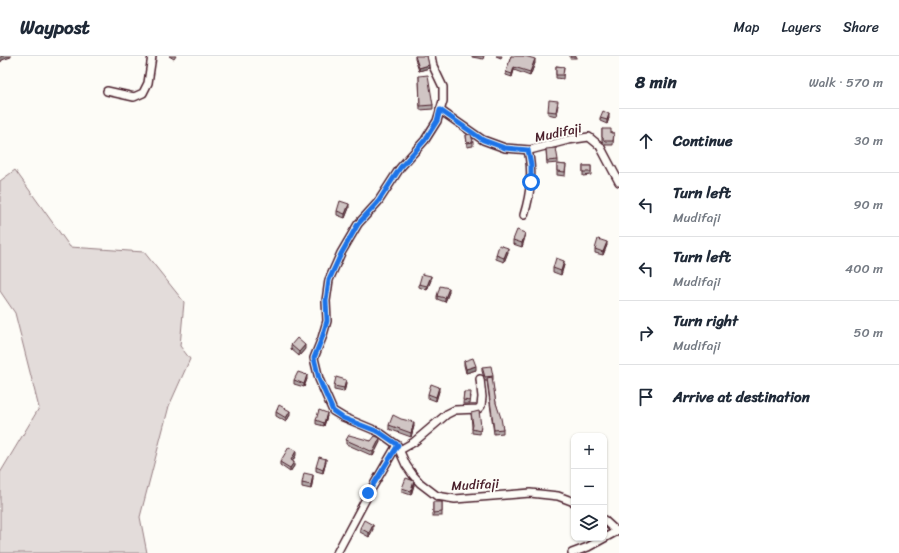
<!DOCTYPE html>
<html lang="en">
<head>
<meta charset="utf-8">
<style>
	:root { --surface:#fff; --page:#f6f6f7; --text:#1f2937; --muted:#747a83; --line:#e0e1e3 }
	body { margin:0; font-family:Sriracha,sans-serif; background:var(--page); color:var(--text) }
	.controls { position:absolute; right:12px; bottom:12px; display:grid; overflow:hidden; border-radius:8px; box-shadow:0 1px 3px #0004 }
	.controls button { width:36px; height:36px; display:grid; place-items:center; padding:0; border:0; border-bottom:1px solid var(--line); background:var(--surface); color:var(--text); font:20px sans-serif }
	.stop { position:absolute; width:12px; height:12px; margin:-9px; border:3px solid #1a73e8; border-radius:50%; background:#fff }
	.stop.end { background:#1a73e8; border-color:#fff; box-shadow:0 1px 4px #0008 }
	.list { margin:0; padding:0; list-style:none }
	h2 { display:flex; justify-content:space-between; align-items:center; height:52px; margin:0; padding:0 16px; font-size:17px }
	h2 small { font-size:13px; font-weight:400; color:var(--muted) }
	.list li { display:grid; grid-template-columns:26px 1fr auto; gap:12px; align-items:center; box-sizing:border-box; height:64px; padding:0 16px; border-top:1px solid var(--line) }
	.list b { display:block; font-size:15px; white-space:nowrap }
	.list p { margin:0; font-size:13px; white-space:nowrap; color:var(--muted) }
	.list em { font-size:13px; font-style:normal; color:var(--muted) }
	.icon { flex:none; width:22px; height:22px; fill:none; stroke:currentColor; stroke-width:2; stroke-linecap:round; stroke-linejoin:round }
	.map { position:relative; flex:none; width:619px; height:497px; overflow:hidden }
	header { display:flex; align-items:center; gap:24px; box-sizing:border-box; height:56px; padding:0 20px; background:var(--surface); border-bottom:1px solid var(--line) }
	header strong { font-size:19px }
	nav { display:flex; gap:22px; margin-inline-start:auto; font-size:14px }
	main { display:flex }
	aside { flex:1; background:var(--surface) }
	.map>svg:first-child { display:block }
</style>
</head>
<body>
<header>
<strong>Waypost</strong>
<nav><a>Map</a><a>Layers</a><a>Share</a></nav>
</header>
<main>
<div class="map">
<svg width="619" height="497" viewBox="0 0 619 497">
	<rect width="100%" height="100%" fill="#fdfcf7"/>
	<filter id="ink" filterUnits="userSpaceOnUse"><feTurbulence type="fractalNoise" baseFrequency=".025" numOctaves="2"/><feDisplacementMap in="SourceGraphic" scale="8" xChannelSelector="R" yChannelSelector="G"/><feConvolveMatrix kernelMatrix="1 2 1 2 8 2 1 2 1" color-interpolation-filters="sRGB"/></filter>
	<g filter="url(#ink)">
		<polygon fill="#e3dcda" stroke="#967e82" points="15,114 70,191 144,196 184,246 180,290 190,303 169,350 140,461 147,497 0,497 0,417 39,352 15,257 0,235 0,125"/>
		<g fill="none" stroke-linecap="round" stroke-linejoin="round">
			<defs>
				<g id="minor">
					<polyline points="431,0 433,10 443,31 443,45 437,65 425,84 400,112 378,146 358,168 341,197 329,224 326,245 327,265 322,282 314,302 319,323 333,355 343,361 379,376 397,389 406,409 413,419 420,427 437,440 455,443 530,437 558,440 574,446"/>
					<polyline points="107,35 134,41 143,37 148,27 152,0"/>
					<polyline points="440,54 483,84 505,92 530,94 568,84 589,81 600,90 619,126"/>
					<path d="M524,159C531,137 533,116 528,94"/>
					<polyline points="400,394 414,386 447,358 455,354 478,353 481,350 482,341 480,323"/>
					<polyline points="604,464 616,475"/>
					<polyline points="337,497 369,437 397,389"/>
					<polyline points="572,497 588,491 619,474"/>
				</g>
			</defs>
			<use href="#minor" stroke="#4a1f2b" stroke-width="10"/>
			<use href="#minor" stroke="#fdfcf7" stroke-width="7"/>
		</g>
		<g fill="#b3a9a9" stroke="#4a1f2b">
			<polygon points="169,0 176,0 174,3"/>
			<polygon points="415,0 429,12 419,15 415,3"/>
			<polygon points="472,0 484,0 483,3 472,1"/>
			<polygon points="496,0 502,0 501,2"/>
			<polygon points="511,0 535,7 530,20 514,14 512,21 506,19 506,16"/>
			<rect x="570" y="0" width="6" height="2"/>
			<polygon points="556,10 564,11 563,23 556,22"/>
			<polygon points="419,20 433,49 433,53 420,54"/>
			<polygon points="558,49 556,60 548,58 548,55"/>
			<polygon points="600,62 609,62 607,68 600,65"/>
			<polygon points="602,73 611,77 614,77 613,89 605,89 602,85"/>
			<polygon points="466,79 473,86 473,90 467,91"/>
			<polygon points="546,93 558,104 558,107 547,108"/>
			<polygon points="557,108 566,109 565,120 557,119"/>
			<polygon points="583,110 591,110 591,119 583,120"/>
			<polygon points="349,152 345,162 337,159 337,155"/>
			<polygon points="525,181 522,191 513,188 513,184"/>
			<polygon points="607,189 603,199 595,197 595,193"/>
			<polygon points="508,196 504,206 496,203 496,199"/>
			<polygon points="564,209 561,219 553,216 553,212"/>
			<polygon points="431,224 427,234 419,231 419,228"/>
			<polygon points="449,236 445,246 437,243 437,240"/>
			<polygon points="291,289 305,293 299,300 291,293"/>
			<polygon points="464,305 476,314 466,317 464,309"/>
			<polygon points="482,311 493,320 493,324 492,324 496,347 503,373 503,377 494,378 487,325 485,325 482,315"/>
			<polygon points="307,323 304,331 294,328 294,324"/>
			<polygon points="346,328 344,336 334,334 334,330"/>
			<polygon points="439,335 436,345 428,342 428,338"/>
			<polygon points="464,336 471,340 470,348 463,348"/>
			<polygon points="276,356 290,359 286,366 276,360"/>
			<polygon points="471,357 481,373 480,378 472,377 472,371"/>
			<polygon points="327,360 324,370 316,368 316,364"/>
			<polygon points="389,369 414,370 411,381 389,373"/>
			<polygon points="346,384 371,385 380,386 373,400 346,388"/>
			<polygon points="296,399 292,405 294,410 290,416 280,409 280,406"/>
			<polygon points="326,406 323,417 316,415 316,411"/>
			<polygon points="313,423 311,433 302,431 302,427"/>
			<polygon points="414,429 411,439 402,436 402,432"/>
			<rect x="433" y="446" width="9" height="14"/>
			<polygon points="360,472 373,473 369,481 360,476"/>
		</g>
		<g fill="#928a89" stroke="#4a1f2b">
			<polygon points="1,0 11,0 11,1 2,4 2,5 0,6 0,2"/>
			<polygon points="535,3 535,7 530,20 530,16"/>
			<polygon points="429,9 429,12 419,15 419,12"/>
			<polygon points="514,11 514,14 512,21 512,18"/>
			<polygon points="609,58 609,62 607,68 607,64"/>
			<polygon points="349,148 349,152 345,162 345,158"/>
			<polygon points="525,177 525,181 522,191 522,187"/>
			<polygon points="607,186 607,189 603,199 603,196"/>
			<polygon points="508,192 508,196 504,206 504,202"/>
			<polygon points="564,205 564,209 561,219 561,215"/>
			<polygon points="431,220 431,224 427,234 427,230"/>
			<polygon points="449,232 449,236 445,246 445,242"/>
			<polygon points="305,289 305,293 299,300 299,296"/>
			<polygon points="476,310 476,314 466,317 466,313"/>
			<polygon points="307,319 307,323 304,331 304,328"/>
			<polygon points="346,324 346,328 344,336 344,332"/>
			<polygon points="439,331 439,335 436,345 436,341"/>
			<polygon points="290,355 290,359 286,366 286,362"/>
			<polygon points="327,357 327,360 324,370 324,367"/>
			<polygon points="414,366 414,370 411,381 411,377"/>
			<polygon points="380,382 380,386 373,400 373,396"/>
			<polygon points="296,395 296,399 291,408 291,404"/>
			<polygon points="326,403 326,406 323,417 323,414"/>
			<polygon points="294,406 294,410 290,416 290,412"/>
			<polygon points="313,419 313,423 311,433 311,429"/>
			<polygon points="414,425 414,429 411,439 411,435"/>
			<polygon points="373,469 373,473 369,481 369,477"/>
		</g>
		<g fill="#d0c5c4" stroke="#4a1f2b">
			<polygon points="415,0 427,0 429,9 419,12"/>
			<polygon points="511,0 525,0 535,3 530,16 514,11 512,18 506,16"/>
			<polygon points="556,10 564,11 563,19 556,19"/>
			<polygon points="428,19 433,49 420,50 419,20"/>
			<polygon points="549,44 558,45 556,56 548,55"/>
			<polygon points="603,55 609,58 607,64 600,62"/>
			<polygon points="602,73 611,73 611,77 614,77 613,85 605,85 602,81"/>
			<polygon points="471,78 473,86 467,87 466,79"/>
			<polygon points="556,92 558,104 547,105 546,93"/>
			<polygon points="557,108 566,109 565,116 557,115"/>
			<rect x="583" y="110" width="8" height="6"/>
			<polygon points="340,145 349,148 345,158 337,155"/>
			<polygon points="517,174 525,177 522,187 513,184"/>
			<polygon points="598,183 607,186 603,196 595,193"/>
			<polygon points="499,189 508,192 504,202 496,199"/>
			<polygon points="556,202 564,205 561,215 553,212"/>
			<polygon points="422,218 431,220 427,230 419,228"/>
			<polygon points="440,230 449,232 445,242 437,240"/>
			<polygon points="297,282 305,289 299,296 291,289"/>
			<polygon points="473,302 476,310 466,313 464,305"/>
			<polygon points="491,310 493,320 485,321 482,311"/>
			<polygon points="298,316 307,319 304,328 294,324"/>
			<polygon points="336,321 346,324 344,332 334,330"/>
			<polygon points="492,321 496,347 501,362 503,373 494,374 487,322"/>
			<polygon points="431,328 439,331 436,341 428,338"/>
			<polygon points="464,336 471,336 470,345 463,344"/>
			<polygon points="279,349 290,355 286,362 276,356"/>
			<polygon points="319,354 327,357 324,367 316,364"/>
			<polygon points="479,355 481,370 480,375 472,373 473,369 471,357"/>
			<polygon points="393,359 401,363 414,366 411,377 389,369"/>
			<polygon points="349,379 371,385 375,380 380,382 373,396 346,384"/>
			<polygon points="289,391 296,395 291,404 294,406 290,412 280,406"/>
			<polygon points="319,401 326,403 323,414 316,411"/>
			<polygon points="304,417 313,419 311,429 302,427"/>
			<polygon points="406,422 414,425 411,435 402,432"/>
			<polygon points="433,446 442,446 442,456 433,457"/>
			<polygon points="364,464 373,469 369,477 360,472"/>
		</g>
	</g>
	<g fill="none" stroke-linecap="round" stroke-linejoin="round" filter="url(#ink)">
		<polyline stroke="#1a73e8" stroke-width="5" points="368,437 398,389 379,376 343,362 333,355 319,323 314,302 322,282 327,265 326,245 329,224 341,198 358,168 378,146 400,112 425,84 437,65 440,54 483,84 505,92 528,94 531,109 531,126"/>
	</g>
	<g text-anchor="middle" stroke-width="4" stroke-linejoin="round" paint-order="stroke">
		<g font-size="13" fill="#4a1f2b" stroke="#fdfcf7">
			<text transform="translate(558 76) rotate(-12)" y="5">Mudifaji</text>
			<text transform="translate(475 428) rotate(-3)" y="5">Mudifaji</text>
		</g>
	</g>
</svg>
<div class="controls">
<button>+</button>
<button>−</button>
<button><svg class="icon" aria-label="layers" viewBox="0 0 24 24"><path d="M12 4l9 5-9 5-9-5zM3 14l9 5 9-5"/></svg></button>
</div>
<div class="stop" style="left:531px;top:126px"></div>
<div class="stop end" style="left:368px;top:437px"></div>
</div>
<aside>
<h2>8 min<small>Walk · 570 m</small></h2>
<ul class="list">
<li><svg class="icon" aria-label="ahead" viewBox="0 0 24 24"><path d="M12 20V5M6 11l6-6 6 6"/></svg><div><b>Continue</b></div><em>30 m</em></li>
<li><svg class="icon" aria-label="left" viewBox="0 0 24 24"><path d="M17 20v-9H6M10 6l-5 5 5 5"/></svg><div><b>Turn left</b><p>Mudifaji</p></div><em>90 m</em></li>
<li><svg class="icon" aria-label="left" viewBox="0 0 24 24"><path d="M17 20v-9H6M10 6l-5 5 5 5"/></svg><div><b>Turn left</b><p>Mudifaji</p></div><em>400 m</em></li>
<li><svg class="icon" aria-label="right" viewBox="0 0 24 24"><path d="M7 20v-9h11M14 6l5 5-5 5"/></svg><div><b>Turn right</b><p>Mudifaji</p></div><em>50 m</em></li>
<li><svg class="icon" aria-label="arrive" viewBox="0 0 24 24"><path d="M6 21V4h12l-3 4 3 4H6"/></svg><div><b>Arrive at destination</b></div></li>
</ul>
</aside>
</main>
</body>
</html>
